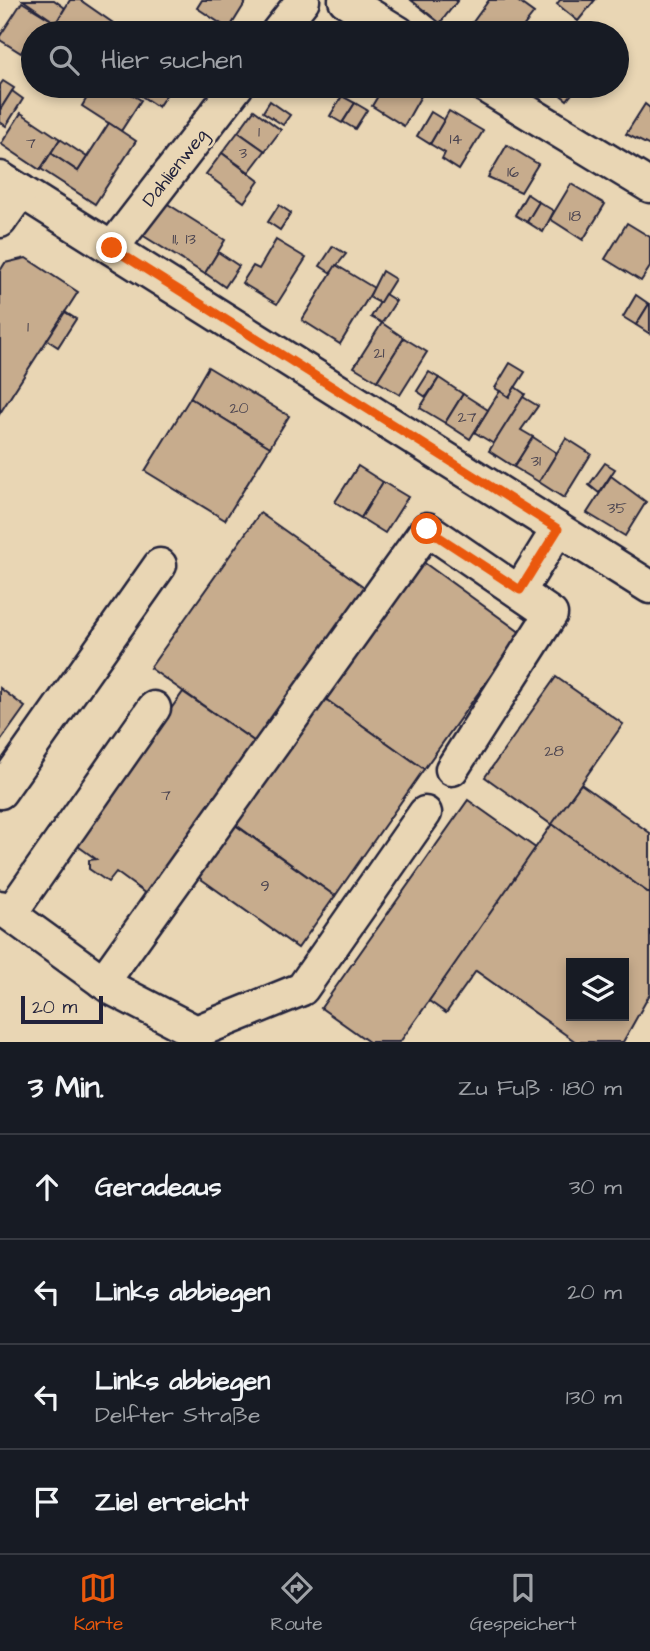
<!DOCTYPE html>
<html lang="de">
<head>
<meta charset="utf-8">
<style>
	:root { --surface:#171b24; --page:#242831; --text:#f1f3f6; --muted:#9ea1a6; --line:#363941; --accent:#ea580c }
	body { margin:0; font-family:"Architects Daughter",sans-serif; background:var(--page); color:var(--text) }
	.controls { position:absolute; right:21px; bottom:21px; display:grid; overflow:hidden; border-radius:0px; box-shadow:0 4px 10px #0003 }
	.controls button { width:63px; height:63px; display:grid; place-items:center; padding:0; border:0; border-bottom:2px solid var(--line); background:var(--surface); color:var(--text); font:35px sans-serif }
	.scale { position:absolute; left:21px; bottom:18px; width:82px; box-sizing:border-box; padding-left:7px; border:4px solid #22223b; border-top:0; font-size:19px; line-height:24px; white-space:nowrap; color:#22223b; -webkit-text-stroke:5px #e9d6b4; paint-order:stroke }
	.stop { position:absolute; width:21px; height:21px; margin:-16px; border:5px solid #ea580c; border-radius:50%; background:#fff }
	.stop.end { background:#ea580c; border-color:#fff; box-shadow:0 2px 7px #0008 }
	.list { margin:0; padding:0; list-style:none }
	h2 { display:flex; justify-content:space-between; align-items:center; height:91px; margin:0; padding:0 28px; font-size:30px }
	h2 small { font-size:23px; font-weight:400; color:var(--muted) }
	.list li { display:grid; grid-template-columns:46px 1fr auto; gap:21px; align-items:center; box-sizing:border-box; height:105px; padding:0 28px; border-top:2px solid var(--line) }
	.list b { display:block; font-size:26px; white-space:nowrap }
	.list p { margin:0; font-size:23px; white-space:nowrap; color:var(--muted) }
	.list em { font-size:23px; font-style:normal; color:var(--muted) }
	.icon { flex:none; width:38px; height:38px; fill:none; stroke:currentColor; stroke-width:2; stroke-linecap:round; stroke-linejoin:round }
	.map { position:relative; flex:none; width:650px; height:1042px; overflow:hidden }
	.search { position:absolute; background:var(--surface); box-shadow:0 4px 10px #0003; left:21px; right:21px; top:21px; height:77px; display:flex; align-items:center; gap:18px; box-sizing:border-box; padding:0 24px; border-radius:38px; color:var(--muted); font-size:26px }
	.sheet { height:511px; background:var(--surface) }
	nav { display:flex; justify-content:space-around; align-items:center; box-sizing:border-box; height:98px; border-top:2px solid var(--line); background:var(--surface); font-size:19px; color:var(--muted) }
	nav a { display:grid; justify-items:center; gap:4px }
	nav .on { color:var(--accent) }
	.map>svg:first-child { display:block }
</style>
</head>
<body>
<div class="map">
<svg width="650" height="1042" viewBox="0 0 650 1042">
	<rect width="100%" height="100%" fill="#e9d6b4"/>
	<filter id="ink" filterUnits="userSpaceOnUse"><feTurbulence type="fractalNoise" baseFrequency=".0143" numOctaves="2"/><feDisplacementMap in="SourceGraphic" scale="14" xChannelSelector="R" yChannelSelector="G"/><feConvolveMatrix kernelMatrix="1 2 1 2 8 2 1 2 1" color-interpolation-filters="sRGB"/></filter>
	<g filter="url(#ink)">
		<g fill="#c7ac8d" stroke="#22223b" stroke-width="2" fill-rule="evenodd">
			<polygon points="23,0 54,0 65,8 56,23"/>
			<polygon points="70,0 80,0 116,25 111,32 113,33 71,33 56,23"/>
			<polygon points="202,0 247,0 229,29 197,8"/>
			<polygon points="411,0 458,0 440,23"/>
			<polygon points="489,0 516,0 534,13 518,33 465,33"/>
			<polygon points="560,0 595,0 578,21 557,4"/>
			<polygon points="22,2 56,23 49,33 34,31 21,53 0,40 0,36"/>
			<polygon points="310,25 324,33 305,33"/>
			<polygon points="3,81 14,88 0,110 0,85"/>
			<polygon points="94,86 118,86 141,100 121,131 82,106"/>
			<polygon points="133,86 151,86 166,95 158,107 131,89"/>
			<polygon points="151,86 172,86 166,95"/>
			<polygon points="384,86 409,86 422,94 404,126 372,106"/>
			<polygon points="555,86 578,86 567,100 553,89"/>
			<polygon points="12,91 23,99 6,126 0,122 0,110"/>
			<polygon points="342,96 355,103 342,123 330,116"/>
			<polygon points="270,101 290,115 283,125 263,112"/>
			<polygon points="355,103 367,110 355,129 343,122"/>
			<polygon points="645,104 650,108 650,146 626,134"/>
			<polygon points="254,110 281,130 265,151 238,132"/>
			<polygon points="449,111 483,131 459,170 442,159 445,153 430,144"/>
			<polygon points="431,112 444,120 430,144 417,136"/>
			<polygon points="21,113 60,139 40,170 1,144"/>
			<polygon points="109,123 136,141 95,204 41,169 51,153 78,171"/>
			<polygon points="238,132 265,151 249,172 222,153"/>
			<polygon points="60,139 87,157 78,171 51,153"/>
			<polygon points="507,145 538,164 521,192 488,177"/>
			<polygon points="222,153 259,181 244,202 206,174"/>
			<polygon points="571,184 605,204 583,240 550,219"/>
			<polygon points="527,194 539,202 527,222 515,215"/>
			<polygon points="163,201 225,240 205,274 142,235"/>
			<polygon points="539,202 554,211 543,232 527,222"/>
			<polygon points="279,205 291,213 280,230 268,222"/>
			<polygon points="627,223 650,237 650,267 641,281 605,259"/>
			<polygon points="276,240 306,258 277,304 242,283 253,266 259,269"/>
			<polygon points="333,246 346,254 331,273 320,266"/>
			<polygon points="218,252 239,266 225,287 205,273"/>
			<polygon points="26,258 78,292 0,413 0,271 5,263"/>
			<polygon points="336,265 374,288 340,344 302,320"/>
			<polygon points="382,271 395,279 380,303 369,297"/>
			<polygon points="385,294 396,301 382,323 371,317"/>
			<polygon points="636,295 649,304 636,325 623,317"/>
			<polygon points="649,304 650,304 650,334 636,325"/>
			<polygon points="65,312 76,319 58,347 47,340"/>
			<polygon points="382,323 404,338 377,381 354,367"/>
			<polygon points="404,338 427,352 400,395 377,381"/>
			<polygon points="510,363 525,372 509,397 495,388"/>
			<polygon points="208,367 289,416 270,447 190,398"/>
			<polygon points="429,372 439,378 426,397 417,391"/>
			<polygon points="439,378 463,394 445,423 420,408"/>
			<polygon points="515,387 525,394 494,444 474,432 500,391 509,397"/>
			<polygon points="463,394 488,410 470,439 445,423"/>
			<polygon points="523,397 538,406 521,430 533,437 514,467 489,451"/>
			<polygon points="190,398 270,447 225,520 145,471"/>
			<polygon points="533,437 557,453 539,482 514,467"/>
			<polygon points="566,438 591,454 564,498 539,482"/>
			<polygon points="605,463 615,469 599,493 589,485"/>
			<polygon points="358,466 383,482 361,518 335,502"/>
			<polygon points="611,476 646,502 625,536 587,513"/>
			<polygon points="383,482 408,497 385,533 361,518"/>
			<polygon points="260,513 367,589 258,744 150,668"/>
			<polygon points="419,559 521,633 424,769 321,696"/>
			<polygon points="556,677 623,724 552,825 485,777"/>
			<polygon points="0,688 25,707 0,742"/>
			<polygon points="183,692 258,744 149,896 116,872 108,882 89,869 89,860 96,859 75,844"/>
			<polygon points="321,696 424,769 335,896 232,822"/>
			<polygon points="581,784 650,833 650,894 552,824"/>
			<polygon points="468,800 537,849 400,1042 369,1042 321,1008"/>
			<polygon points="231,822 335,896 298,948 194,874"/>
			<path d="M552,824L650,894V994L623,1042H576L476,971L446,1013L429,1001ZM571,963H624V1016H571Z"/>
		</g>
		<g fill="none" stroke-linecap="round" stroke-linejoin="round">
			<defs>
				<g id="minor">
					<polyline points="345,0 399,33"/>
					<polyline points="277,33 303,0"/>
					<polyline points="485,86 650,186"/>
					<polyline points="0,178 650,587"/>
					<polyline points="0,221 21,191"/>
					<polyline points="112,248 237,86"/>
					<polyline points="520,590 558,529"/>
					<polyline points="0,792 160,565"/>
					<polyline points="0,907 113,989 196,1032 302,989 425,813"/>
					<polyline points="10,914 154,708"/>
					<polyline points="103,982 427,529 551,614 452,769"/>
				</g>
			</defs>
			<use href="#minor" stroke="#22223b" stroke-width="37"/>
			<use href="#minor" stroke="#e9d6b4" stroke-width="32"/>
		</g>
	</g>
	<g fill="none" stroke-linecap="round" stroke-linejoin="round" filter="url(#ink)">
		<polyline stroke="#ea580c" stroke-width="9" points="112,248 558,529 520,590 427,529"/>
	</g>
	<g text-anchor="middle" stroke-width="5" stroke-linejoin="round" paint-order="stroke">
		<g font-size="16" fill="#4b4450">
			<text x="259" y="137">1</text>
			<text x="456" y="144">14</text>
			<text x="31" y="148">7</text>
			<text x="243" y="158">3</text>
			<text x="513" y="177">16</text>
			<text x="575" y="221">18</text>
			<text x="184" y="244">11, 13</text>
			<text x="28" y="332">1</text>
			<text x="379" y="358">21</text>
			<text x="239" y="413">20</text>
			<text x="467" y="422">27</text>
			<text x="536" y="466">31</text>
			<text x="617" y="513">35</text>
			<text x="554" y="756">28</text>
			<text x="166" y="800">7</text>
			<text x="265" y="891">9</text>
		</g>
		<g font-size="19" fill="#22223b" stroke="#e9d6b4">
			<text transform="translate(174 167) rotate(-52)" y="7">Dahlienweg</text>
		</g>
	</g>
</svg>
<div class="controls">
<button><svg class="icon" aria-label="layers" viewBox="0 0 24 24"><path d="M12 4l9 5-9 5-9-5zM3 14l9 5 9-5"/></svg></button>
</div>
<div class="scale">20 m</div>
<div class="stop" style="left:427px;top:529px"></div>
<div class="stop end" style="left:112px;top:248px"></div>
<div class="search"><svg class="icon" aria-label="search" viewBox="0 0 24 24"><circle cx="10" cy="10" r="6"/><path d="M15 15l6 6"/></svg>Hier suchen</div>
</div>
<section class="sheet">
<h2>3 Min.<small>Zu Fuß · 180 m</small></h2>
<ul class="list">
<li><svg class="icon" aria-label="ahead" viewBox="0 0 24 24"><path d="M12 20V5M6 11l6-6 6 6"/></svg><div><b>Geradeaus</b></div><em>30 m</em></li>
<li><svg class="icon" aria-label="left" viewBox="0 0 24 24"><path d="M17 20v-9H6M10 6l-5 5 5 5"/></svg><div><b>Links abbiegen</b></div><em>20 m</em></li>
<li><svg class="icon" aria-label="left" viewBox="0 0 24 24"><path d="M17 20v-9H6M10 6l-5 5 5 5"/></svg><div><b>Links abbiegen</b><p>Delfter Straße</p></div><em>130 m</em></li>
<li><svg class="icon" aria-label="arrive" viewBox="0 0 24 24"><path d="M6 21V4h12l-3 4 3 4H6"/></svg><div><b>Ziel erreicht</b></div></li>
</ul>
</section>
<nav>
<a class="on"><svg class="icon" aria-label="map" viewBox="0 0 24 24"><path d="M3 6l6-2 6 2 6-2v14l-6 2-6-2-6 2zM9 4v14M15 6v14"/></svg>Karte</a>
<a><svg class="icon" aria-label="directions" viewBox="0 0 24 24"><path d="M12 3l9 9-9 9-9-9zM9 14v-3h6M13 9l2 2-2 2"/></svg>Route</a>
<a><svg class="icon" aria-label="saved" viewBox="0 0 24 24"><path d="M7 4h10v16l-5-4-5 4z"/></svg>Gespeichert</a>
</nav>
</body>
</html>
